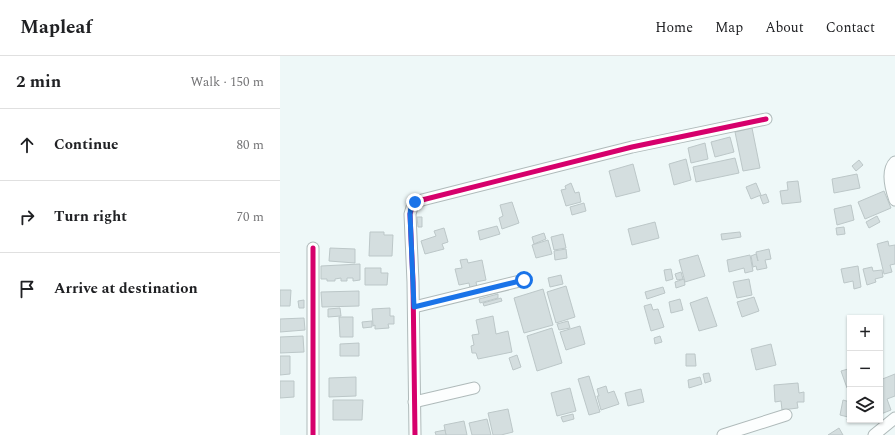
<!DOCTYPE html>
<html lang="en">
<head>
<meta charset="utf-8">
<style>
	:root { --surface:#fff; --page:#f2f2f2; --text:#202124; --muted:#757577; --line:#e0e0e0 }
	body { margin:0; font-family:Spectral,serif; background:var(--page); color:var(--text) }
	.controls { position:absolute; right:12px; bottom:12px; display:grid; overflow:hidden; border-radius:0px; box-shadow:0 1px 3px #0004 }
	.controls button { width:36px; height:36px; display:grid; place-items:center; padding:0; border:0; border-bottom:1px solid var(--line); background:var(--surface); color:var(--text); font:20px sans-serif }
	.stop { position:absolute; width:12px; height:12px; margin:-9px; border:3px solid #1a73e8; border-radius:50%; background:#fff }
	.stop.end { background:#1a73e8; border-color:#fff; box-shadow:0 1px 4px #0008 }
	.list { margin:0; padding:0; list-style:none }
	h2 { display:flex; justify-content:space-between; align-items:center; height:52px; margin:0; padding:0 16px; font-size:17px }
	h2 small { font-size:13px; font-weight:400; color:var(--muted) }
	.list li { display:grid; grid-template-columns:26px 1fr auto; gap:12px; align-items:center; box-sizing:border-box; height:72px; padding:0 16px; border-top:1px solid var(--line) }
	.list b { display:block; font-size:15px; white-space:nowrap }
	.list em { font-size:13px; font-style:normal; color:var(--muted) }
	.icon { flex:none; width:22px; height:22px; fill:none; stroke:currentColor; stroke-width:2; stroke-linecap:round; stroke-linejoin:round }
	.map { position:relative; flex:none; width:615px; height:379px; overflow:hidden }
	header { display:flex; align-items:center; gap:24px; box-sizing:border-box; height:56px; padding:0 20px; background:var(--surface); border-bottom:1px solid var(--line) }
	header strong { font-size:19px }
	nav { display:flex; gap:22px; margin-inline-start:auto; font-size:14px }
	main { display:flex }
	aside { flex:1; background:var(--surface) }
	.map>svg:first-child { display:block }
</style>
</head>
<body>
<header>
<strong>Mapleaf</strong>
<nav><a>Home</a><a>Map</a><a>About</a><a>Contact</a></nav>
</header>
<main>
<aside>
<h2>2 min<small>Walk · 150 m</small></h2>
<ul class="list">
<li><svg class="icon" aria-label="ahead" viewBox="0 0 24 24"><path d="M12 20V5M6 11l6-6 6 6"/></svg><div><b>Continue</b></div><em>80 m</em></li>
<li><svg class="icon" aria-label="right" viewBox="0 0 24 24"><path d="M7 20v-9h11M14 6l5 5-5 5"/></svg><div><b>Turn right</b></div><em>70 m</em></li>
<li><svg class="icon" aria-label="arrive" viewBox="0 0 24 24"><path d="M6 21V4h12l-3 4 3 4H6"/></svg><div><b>Arrive at destination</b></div></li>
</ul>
</aside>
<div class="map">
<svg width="615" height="379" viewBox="0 0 615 379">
	<rect width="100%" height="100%" fill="#eef8f8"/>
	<g fill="#d4dedf" stroke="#bcc7c8">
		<polygon points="472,72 480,112 463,115 455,76"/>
		<polygon points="450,81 454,96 435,101 431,86"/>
		<polygon points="425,87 428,103 411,107 408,92"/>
		<polygon points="455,102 459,117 416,126 413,111"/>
		<polygon points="406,103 411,124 394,129 389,108"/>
		<polygon points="579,104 583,109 576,115 572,110"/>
		<polygon points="353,108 360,135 336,141 329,115"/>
		<polygon points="577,118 580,132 554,137 552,123"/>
		<polygon points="518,125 521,146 502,148 500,135 508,134 507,126"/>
		<polygon points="291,127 295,137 299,136 301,146 286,150 281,134 286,133 285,130"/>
		<polygon points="476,127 481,139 471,143 466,131"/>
		<polygon points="604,135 611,152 585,163 578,146"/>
		<polygon points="486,138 489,146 483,148 480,140"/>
		<polygon points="232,146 239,167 222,173 219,162 223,160 220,149"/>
		<polygon points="304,147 306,155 292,159 290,151"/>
		<polygon points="571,149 574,164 557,169 554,153"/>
		<polygon points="597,160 600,166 589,172 586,166"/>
		<polygon points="137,161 142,161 142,171 138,171"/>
		<polygon points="375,166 379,182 352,189 348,173"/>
		<polygon points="217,170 220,178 200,184 198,175"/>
		<polygon points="564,171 565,178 557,179 556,172"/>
		<polygon points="164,172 168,186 162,188 164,193 145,198 141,185 156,180 154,175"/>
		<polygon points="90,176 104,176 104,179 113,179 112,200 89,200"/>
		<polygon points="460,176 461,181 442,184 441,178"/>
		<polygon points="264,177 266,183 254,188 252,181"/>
		<polygon points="283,178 286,192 274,194 271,181"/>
		<polygon points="268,184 272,198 256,202 252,189"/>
		<polygon points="608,185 609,190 615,189 615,208 610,209 612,216 604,218 597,188"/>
		<polygon points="50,192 75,193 75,207 49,205"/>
		<polygon points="286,193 287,202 275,204 274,195"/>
		<polygon points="489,193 491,203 485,204 487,212 477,214 476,210 473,211 471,200 476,198 478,205 476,196"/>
		<polygon points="418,199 425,220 405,226 399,204"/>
		<polygon points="470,199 473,215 465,217 464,212 449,216 447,204"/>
		<polygon points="187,203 188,207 202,204 206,224 196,226 197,231 190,232 189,227 179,229 175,213 182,212 180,204"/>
		<polygon points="80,208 80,224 73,225 73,222 67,222 67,225 61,225 61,222 55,223 55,225 47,225 47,223 41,223 41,210"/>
		<polygon points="578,210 581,231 574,233 573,225 564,227 561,213"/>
		<polygon points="592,211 593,215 602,214 603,221 595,223 596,226 587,229 583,213"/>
		<polygon points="85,212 101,212 101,217 108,217 107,229 85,229"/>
		<polygon points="391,213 393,223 386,225 384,214"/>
		<polygon points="401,216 403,223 397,224 395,218"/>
		<polygon points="281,219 283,228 270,231 268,222"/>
		<polygon points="404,223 405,229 396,232 395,226"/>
		<polygon points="469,223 472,239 457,242 453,226"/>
		<polygon points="286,230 295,261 276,267 267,236"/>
		<polygon points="383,231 385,237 367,243 365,236"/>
		<polygon points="263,233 273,269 244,277 234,242"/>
		<polygon points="0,234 11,234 10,250 0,250"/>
		<polygon points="79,235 79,250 42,251 41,236"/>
		<polygon points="218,238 218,242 200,247 199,243"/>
		<polygon points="427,241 437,270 419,275 410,247"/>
		<polygon points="474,241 479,255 462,261 457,246"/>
		<polygon points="221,242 222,245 204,250 203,247"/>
		<polygon points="400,243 403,254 391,257 389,246"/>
		<polygon points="24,244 24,252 19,252 18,245"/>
		<polygon points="371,248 373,254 378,253 384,271 371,275 364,250"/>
		<polygon points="60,252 61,260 48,261 48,253"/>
		<polygon points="110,252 110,260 114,260 114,268 108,268 109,272 95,273 95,269 93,270 92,253"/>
		<polygon points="213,260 216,278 228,275 232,296 198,303 196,297 192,297 191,290 194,289 192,279 199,278 196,264"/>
		<polygon points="59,261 73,261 73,281 60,281"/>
		<polygon points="24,262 25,274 0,276 0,263"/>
		<polygon points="92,265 92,271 83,272 82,266"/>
		<polygon points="288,265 290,272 279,274 277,268"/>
		<polygon points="300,270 305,288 286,294 280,276"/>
		<polygon points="272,272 282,307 257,315 247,280"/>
		<polygon points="23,280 24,296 0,297 0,281"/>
		<polygon points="380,280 382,286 375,288 374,282"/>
		<polygon points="79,287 79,300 60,300 60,288"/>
		<polygon points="491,288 496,309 476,314 471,293"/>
		<polygon points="406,298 415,298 416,310 406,310"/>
		<polygon points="237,299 241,311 233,314 229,302"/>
		<polygon points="0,300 10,300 10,318 0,319"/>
		<polygon points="568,313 570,317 570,331 567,332 561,315"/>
		<polygon points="429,317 431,325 425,327 423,318"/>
		<polygon points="615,318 615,340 607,343 611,354 601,358 600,324"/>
		<polygon points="309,320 320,356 309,359 298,323"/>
		<polygon points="76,321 76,340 49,341 49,322"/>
		<polygon points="420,321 422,328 409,332 408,324"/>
		<polygon points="0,325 14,325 14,341 0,342"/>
		<polygon points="518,327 519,337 524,336 524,346 517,346 518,352 502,354 501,345 495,346 494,329"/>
		<polygon points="326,330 328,337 334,335 339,348 321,354 317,340 319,340 317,333"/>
		<polygon points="290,332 296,355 277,360 271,337"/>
		<polygon points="361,333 364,346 348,350 345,337"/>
		<polygon points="53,344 83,344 82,364 53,364"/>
		<polygon points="563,344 570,346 570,364 575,364 574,366 567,364 568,361 560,359"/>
		<polygon points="228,353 233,376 221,379 213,379 208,357"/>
		<polygon points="293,358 294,363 283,366 281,361"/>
		<polygon points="207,363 211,379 192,379 189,367"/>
		<polygon points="184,365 187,379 166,379 164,369"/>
		<polygon points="559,372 563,379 548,379"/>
		<polygon points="165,374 166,379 156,379 155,376"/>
	</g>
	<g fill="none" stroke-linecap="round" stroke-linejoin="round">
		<defs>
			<g id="minor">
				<path d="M615,106C606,115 611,133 615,144"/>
				<polyline points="33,192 33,379"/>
				<polyline points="134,251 244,224"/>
				<polyline points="134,346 194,332"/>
				<polyline points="135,379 133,226 130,158 133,148 142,144 352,91 486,63"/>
				<polyline points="443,379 506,359"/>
				<polyline points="594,379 615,362"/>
			</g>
		</defs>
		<use href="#minor" stroke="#afbaba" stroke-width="13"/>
		<use href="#minor" stroke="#fcfefe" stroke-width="11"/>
		<defs>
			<g id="cycleway">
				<polyline points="33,192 33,379"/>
				<polyline points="135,379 133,226 130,158 133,148 142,144 352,91 486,63"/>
			</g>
		</defs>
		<use href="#cycleway" stroke="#fff" stroke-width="8"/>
		<use href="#cycleway" stroke="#d6006c" stroke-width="5"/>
	</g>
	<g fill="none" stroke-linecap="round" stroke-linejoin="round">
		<polyline stroke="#1a73e8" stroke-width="5" points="135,146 131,150 130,158 134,251 244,224"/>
	</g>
</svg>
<div class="controls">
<button>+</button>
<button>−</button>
<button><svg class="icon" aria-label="layers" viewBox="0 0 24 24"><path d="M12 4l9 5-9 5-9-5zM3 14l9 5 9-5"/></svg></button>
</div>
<div class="stop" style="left:244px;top:224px"></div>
<div class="stop end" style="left:135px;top:146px"></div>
</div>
</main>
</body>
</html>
